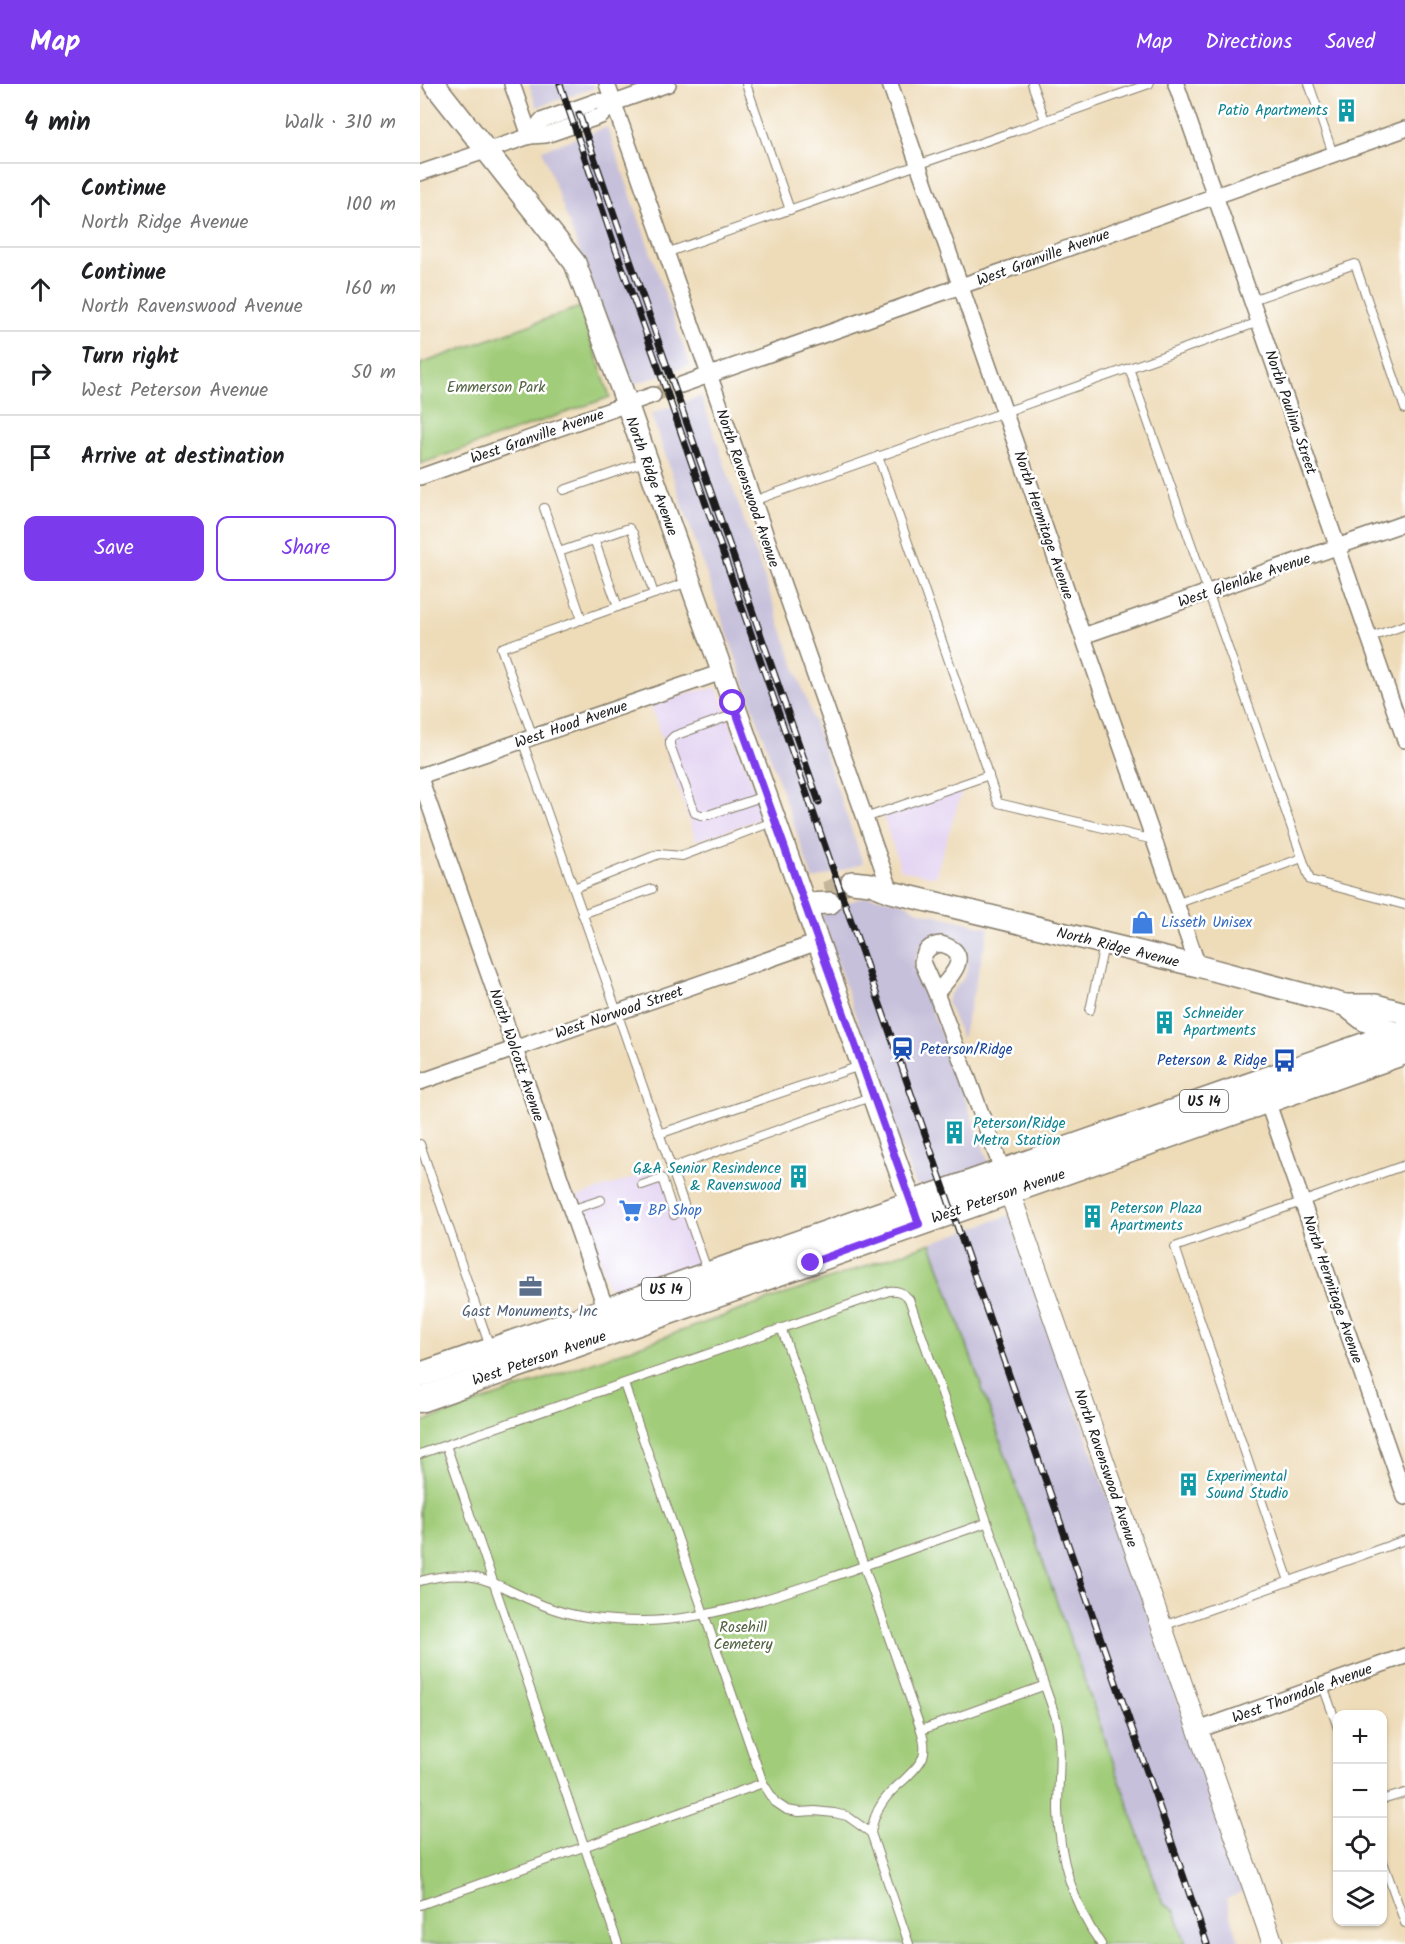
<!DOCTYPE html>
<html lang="en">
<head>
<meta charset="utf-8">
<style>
	:root { --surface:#fff; --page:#f2f2f2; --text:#202124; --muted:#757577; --line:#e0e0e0; --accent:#7c3aed }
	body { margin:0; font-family:Kalam,sans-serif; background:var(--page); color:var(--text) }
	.controls { position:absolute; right:18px; bottom:18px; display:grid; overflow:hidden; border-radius:12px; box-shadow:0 2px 4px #0004 }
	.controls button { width:54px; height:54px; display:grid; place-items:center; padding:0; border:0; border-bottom:2px solid var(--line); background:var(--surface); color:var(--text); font:30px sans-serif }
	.stop { position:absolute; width:18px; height:18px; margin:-14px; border:4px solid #7c3aed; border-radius:50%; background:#fff }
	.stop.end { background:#7c3aed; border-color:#fff; box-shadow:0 2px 6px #0008 }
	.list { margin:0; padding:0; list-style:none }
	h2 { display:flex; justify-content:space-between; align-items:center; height:78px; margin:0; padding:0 24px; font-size:26px }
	h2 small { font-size:20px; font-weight:400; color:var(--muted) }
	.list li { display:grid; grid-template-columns:39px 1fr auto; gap:18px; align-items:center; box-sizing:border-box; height:84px; padding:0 24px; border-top:2px solid var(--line) }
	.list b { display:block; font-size:22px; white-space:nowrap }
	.list p { margin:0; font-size:20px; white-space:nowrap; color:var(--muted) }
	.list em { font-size:20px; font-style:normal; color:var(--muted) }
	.actions { display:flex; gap:12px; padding:18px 24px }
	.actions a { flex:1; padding:14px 0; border:2px solid var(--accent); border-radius:12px; text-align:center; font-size:21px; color:var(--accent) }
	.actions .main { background:var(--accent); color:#fff }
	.icon { flex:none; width:33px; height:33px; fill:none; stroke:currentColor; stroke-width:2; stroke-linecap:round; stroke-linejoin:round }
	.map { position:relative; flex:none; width:985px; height:1860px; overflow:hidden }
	header { display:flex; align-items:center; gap:36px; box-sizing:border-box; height:84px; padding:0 30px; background:var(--accent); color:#fff }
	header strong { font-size:28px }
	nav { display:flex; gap:33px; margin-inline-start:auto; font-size:21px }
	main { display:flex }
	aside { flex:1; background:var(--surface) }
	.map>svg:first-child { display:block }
</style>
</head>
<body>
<header>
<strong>Map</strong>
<nav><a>Map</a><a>Directions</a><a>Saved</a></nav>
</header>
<main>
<aside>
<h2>4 min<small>Walk · 310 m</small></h2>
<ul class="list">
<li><svg class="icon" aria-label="ahead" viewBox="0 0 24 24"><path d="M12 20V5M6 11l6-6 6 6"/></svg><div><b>Continue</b><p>North Ridge Avenue</p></div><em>100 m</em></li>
<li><svg class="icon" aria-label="ahead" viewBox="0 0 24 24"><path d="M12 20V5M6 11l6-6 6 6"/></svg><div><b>Continue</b><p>North Ravenswood Avenue</p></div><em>160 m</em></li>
<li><svg class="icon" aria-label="right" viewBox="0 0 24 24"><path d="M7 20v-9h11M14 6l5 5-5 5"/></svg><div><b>Turn right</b><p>West Peterson Avenue</p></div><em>50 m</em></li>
<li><svg class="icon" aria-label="arrive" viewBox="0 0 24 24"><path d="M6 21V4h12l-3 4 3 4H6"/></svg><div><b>Arrive at destination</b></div></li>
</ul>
<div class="actions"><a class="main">Save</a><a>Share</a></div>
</aside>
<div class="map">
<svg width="985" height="1860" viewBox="0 0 985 1860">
	<rect width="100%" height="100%" fill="#fff"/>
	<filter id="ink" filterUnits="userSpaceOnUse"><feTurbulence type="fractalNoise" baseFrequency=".0167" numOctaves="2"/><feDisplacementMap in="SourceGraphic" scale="12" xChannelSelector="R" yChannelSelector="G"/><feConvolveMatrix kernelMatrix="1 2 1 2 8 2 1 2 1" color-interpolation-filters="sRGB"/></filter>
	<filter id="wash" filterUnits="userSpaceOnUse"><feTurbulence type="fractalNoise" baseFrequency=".008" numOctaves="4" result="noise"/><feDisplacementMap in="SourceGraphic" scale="24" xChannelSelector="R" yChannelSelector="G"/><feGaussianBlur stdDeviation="1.35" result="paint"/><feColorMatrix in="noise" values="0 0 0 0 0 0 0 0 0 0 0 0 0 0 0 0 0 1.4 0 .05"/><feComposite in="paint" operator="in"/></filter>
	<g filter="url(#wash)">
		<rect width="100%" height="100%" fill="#eedcb9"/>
		<g fill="#e3d3f2">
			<polygon points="297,604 345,733 276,757 231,622 270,608"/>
			<polygon points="543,704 515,793 481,786 463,732"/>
			<polygon points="245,1083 280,1184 192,1212 157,1113"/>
		</g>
		<g fill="#c6c0da">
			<polygon points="109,0 173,0 174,4 117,23"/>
			<polygon points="187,43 270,281 209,302 122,66"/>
			<polygon points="281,312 443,779 393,796 231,330"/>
			<polygon points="448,812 480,817 499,827 569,844 542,955 527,918 529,911 543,895 547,886 547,868 540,860 531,854 513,854 500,863 494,878 569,1079 502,1103 495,1100 493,1097 401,832 413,823"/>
			<polygon points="590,1131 824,1807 806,1815 820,1860 766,1860 755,1827 743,1820 511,1159"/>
		</g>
		<g fill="#a1cc79" stroke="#5e744a" stroke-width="1.5">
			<polygon points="160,223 190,313 0,380 0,280"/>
			<polygon points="511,1159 743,1820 755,1827 766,1860 0,1860 0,1339"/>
		</g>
	</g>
	<g filter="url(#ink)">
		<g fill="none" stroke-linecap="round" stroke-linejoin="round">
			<polyline stroke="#c4b69a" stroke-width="15" stroke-dasharray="15 8" stroke-linecap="butt" points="233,311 261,301"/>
			<polyline stroke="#c4b69a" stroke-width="21" stroke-dasharray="21 10" stroke-linecap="butt" points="406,808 432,798"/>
			<defs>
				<g id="service">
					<polyline points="326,0 370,126"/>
					<polyline points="612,0 625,36"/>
					<polyline points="889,0 913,70"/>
					<polyline points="246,169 729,0"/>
					<polyline points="832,216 935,180 985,325"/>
					<polyline points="709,284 890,796 985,821"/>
					<polyline points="458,372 578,719 734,756"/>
					<polyline points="144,406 227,377"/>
					<polyline points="333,417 839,238"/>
					<polyline points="124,424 162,536"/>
					<polyline points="174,455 198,523"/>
					<polyline points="139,468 209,444 213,449 234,510"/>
					<polyline points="949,554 985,541"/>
					<polyline points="315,630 254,652 250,656 250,661 275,729 281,731 288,731 344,712"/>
					<polyline points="113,653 81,564 268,498"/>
					<polyline points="102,656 288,1189"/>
					<polyline points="445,734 569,691"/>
					<polyline points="154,804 239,770 262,772 355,737"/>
					<polyline points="756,820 882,774"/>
					<polyline points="162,830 232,805"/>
					<polyline points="670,926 684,861"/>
					<polyline points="239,1050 440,982"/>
					<polyline points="0,1060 70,1263"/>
					<polyline points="251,1084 450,1013"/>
					<polyline points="222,1101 242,1094 254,1131"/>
					<polyline points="151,1126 181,1116"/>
					<polyline points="362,1246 501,1646"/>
					<polyline points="204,1300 343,1699"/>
					<polyline points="26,1361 198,1860"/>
					<path d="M0,1370L469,1207C478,1206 482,1208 489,1215L636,1634C643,1665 638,1694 638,1726C639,1772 653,1822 681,1860"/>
					<path d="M0,1497C63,1480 78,1506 133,1525C162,1535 193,1537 223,1537C288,1536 351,1514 412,1493C464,1475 515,1457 566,1439"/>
					<polyline points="869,1497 755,1163 985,1081"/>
					<polyline points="743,1542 985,1456"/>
					<polyline points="903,1602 918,1644"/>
					<polyline points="962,1716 985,1709"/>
					<path d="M451,1749C454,1725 467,1710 485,1695C491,1689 499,1682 503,1673C506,1664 504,1655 501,1646L623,1602"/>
					<polyline points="962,1775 985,1839"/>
					<polyline points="0,1821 343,1699 355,1718 367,1726 379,1728 395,1727 414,1729 427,1732 451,1749 489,1860"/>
				</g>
				<g id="minor">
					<polyline points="92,0 110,52"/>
					<polyline points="187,0 471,808"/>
					<polyline points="470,0 778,882"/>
					<polyline points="756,0 985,656"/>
					<polyline points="110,52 121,37 177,17 194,19 248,0"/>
					<polyline points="0,89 110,52 126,51 181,32 194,19"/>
					<polyline points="261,301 985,45"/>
					<polyline points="0,393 233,311"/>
					<polyline points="663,552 985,439"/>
					<polyline points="0,692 302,588"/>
					<polyline points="0,694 189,1234"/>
					<path d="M521,860C556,869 529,895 516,909L502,878C504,867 510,861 521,860Z"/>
					<polyline points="516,909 583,1088"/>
					<polyline points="0,998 398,858"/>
					<polyline points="845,1011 985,1413"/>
					<polyline points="778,1646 985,1572"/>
				</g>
				<polyline id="tertiary" points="585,1095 853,1860"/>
				<g id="secondary">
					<polyline points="14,0 155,179 202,306 496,1133"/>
					<polyline points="432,798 451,800 471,808 778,882 925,921 956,921 985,929"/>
					<polyline points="384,820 410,819"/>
					<polyline points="925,921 944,936 985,953"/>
				</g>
				<g id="primary">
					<polyline points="0,1291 956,957 978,950 985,950"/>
					<polyline points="0,1316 985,968"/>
				</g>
			</defs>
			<use href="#service" stroke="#857c6a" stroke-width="10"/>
			<use href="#minor" stroke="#857c6a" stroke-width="18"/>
			<use href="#tertiary" stroke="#857c6a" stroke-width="22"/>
			<use href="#secondary" stroke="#857c6a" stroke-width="24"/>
			<use href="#primary" stroke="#857c6a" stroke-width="27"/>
			<use href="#service" stroke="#fff" stroke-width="8"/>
			<use href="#minor" stroke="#fff" stroke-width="15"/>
			<use href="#tertiary" stroke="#fff" stroke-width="20"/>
			<use href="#secondary" stroke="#fff" stroke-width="21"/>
			<use href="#primary" stroke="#fff" stroke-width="24"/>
			<defs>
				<g id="rail">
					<polyline points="140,0 196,166 241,291 787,1860"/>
					<polyline points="159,30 399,718"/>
				</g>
			</defs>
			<use href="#rail" stroke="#1c1c1c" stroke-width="7"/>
			<use href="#rail" stroke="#fff" stroke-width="4.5" stroke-dasharray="14" stroke-linecap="butt"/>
		</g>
	</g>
	<g fill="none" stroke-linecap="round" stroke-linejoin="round" filter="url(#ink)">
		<polyline stroke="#7c3aed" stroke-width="8" points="313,619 499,1140 391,1179"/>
	</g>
	<defs>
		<symbol id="building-bare" viewBox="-9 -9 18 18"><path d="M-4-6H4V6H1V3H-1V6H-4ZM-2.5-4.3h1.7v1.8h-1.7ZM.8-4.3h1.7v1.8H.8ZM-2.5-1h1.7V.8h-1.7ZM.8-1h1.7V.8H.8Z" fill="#0f9aa8" stroke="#fff" stroke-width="2.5" paint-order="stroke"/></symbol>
		<symbol id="shop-bare" viewBox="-9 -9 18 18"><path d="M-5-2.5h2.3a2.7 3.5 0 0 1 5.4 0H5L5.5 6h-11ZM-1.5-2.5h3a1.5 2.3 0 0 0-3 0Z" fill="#3f7fe0" stroke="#fff" stroke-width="2.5" paint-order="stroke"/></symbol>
		<symbol id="station-bare" viewBox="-9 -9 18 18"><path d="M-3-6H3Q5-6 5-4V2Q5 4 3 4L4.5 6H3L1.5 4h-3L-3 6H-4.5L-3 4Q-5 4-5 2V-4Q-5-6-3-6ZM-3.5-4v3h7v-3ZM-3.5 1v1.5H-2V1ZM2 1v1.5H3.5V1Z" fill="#1a4fb4" stroke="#fff" stroke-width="2.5" paint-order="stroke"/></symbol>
		<symbol id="bus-bare" viewBox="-9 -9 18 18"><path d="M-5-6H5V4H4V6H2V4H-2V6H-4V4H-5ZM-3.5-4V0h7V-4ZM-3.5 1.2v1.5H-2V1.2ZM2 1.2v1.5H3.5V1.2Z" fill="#1a4fb4" stroke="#fff" stroke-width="2.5" paint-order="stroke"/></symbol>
		<symbol id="supermarket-bare" viewBox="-9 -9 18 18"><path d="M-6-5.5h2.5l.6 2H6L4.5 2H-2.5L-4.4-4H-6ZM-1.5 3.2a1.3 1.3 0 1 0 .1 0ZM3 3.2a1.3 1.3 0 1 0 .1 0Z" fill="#3f7fe0" stroke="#fff" stroke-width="2.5" paint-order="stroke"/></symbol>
		<symbol id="office-bare" viewBox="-9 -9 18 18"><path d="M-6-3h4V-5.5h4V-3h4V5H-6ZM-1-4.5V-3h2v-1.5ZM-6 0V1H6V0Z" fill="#5c6f8a" stroke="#fff" stroke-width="2.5" paint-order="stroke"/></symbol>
	</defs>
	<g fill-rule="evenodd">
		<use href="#building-bare" x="910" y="10" width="33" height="33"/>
		<use href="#shop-bare" x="706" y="822" width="33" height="33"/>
		<use href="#building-bare" x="728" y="922" width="33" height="33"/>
		<use href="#station-bare" x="466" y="948" width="33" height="33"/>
		<use href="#bus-bare" x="848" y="960" width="33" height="33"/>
		<use href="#building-bare" x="518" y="1032" width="33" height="33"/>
		<use href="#building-bare" x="362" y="1076" width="33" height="33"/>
		<use href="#supermarket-bare" x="194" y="1110" width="33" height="33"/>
		<use href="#building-bare" x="656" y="1116" width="33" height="33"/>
		<use href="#office-bare" x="94" y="1186" width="33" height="33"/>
		<use href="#building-bare" x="752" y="1384" width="33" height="33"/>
	</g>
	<g text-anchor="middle" stroke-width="5" stroke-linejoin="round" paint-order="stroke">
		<g fill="#fff" stroke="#606060" stroke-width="1.5">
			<rect x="760" y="1006" width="48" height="22" rx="4.5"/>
			<rect x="222" y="1194" width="48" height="22" rx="4.5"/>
		</g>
		<g font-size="14" font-weight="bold" fill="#1c1c1c">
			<text x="784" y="1022">US 14</text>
			<text x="246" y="1210">US 14</text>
		</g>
		<g font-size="15" fill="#0d838f" stroke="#fff" text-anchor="start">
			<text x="908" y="31" text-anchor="end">Patio Apartments</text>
			<text x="763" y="934">Schneider<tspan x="763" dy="17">Apartments</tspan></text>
			<text x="553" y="1044">Peterson/Ridge<tspan x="553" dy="17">Metra Station</tspan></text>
			<text x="361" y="1089" text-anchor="end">G&amp;A Senior Resindence<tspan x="361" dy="17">&amp; Ravenswood</tspan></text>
			<text x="690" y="1129">Peterson Plaza<tspan x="690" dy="17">Apartments</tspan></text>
			<text x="786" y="1397">Experimental<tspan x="786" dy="17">Sound Studio</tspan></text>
		</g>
		<g font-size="15" fill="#1c1c1c" stroke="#fff">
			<text transform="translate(623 173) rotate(-20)" y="5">West Granville Avenue</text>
			<text transform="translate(871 328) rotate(71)" y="5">North Paulina Street</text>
			<text transform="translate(117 352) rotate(-19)" y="5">West Granville Avenue</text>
			<text transform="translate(232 392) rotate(70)" y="5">North Ridge Avenue</text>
			<text transform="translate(328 404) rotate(71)" y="5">North Ravenswood Avenue</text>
			<text transform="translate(624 441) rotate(71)" y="5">North Hermitage Avenue</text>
			<text transform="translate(824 496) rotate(-19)" y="5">West Glenlake Avenue</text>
			<text transform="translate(151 640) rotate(-19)" y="5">West Hood Avenue</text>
			<text transform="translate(698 863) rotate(14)" y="5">North Ridge Avenue</text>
			<text transform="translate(199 928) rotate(-19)" y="5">West Norwood Street</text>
			<text transform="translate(97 971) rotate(71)" y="5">North Wolcott Avenue</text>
			<text transform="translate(578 1112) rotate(-19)" y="5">West Peterson Avenue</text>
			<text transform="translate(913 1205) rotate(71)" y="5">North Hermitage Avenue</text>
			<text transform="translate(119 1274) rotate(-19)" y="5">West Peterson Avenue</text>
			<text transform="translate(686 1384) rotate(71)" y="5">North Ravenswood Avenue</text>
			<text transform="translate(882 1609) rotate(-20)" y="5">West Thorndale Avenue</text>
		</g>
		<g font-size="15" fill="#516241" stroke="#fff">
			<text x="76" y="308">Emmerson Park</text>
			<text x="323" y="1548">Rosehill<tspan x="323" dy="17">Cemetery</tspan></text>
		</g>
		<g font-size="15" fill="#366cbe" stroke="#fff" text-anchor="start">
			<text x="741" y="843">Lisseth Unisex</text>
			<text x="228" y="1131">BP Shop</text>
		</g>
		<g font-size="15" fill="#164399" stroke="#fff" text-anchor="start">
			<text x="500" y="970">Peterson/Ridge</text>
			<text x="847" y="981" text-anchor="end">Peterson &amp; Ridge</text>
		</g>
		<g font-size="15" fill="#4e5e75" stroke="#fff">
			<text x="110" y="1232">Gast Monuments, Inc</text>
		</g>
	</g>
</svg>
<div class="controls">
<button>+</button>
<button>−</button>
<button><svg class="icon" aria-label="locate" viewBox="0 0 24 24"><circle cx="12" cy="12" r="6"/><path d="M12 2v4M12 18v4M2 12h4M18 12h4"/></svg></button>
<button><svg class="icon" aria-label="layers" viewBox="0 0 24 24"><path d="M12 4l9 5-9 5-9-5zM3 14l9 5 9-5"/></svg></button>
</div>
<div class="stop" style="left:313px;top:619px"></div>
<div class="stop end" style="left:391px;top:1179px"></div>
</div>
</main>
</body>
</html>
